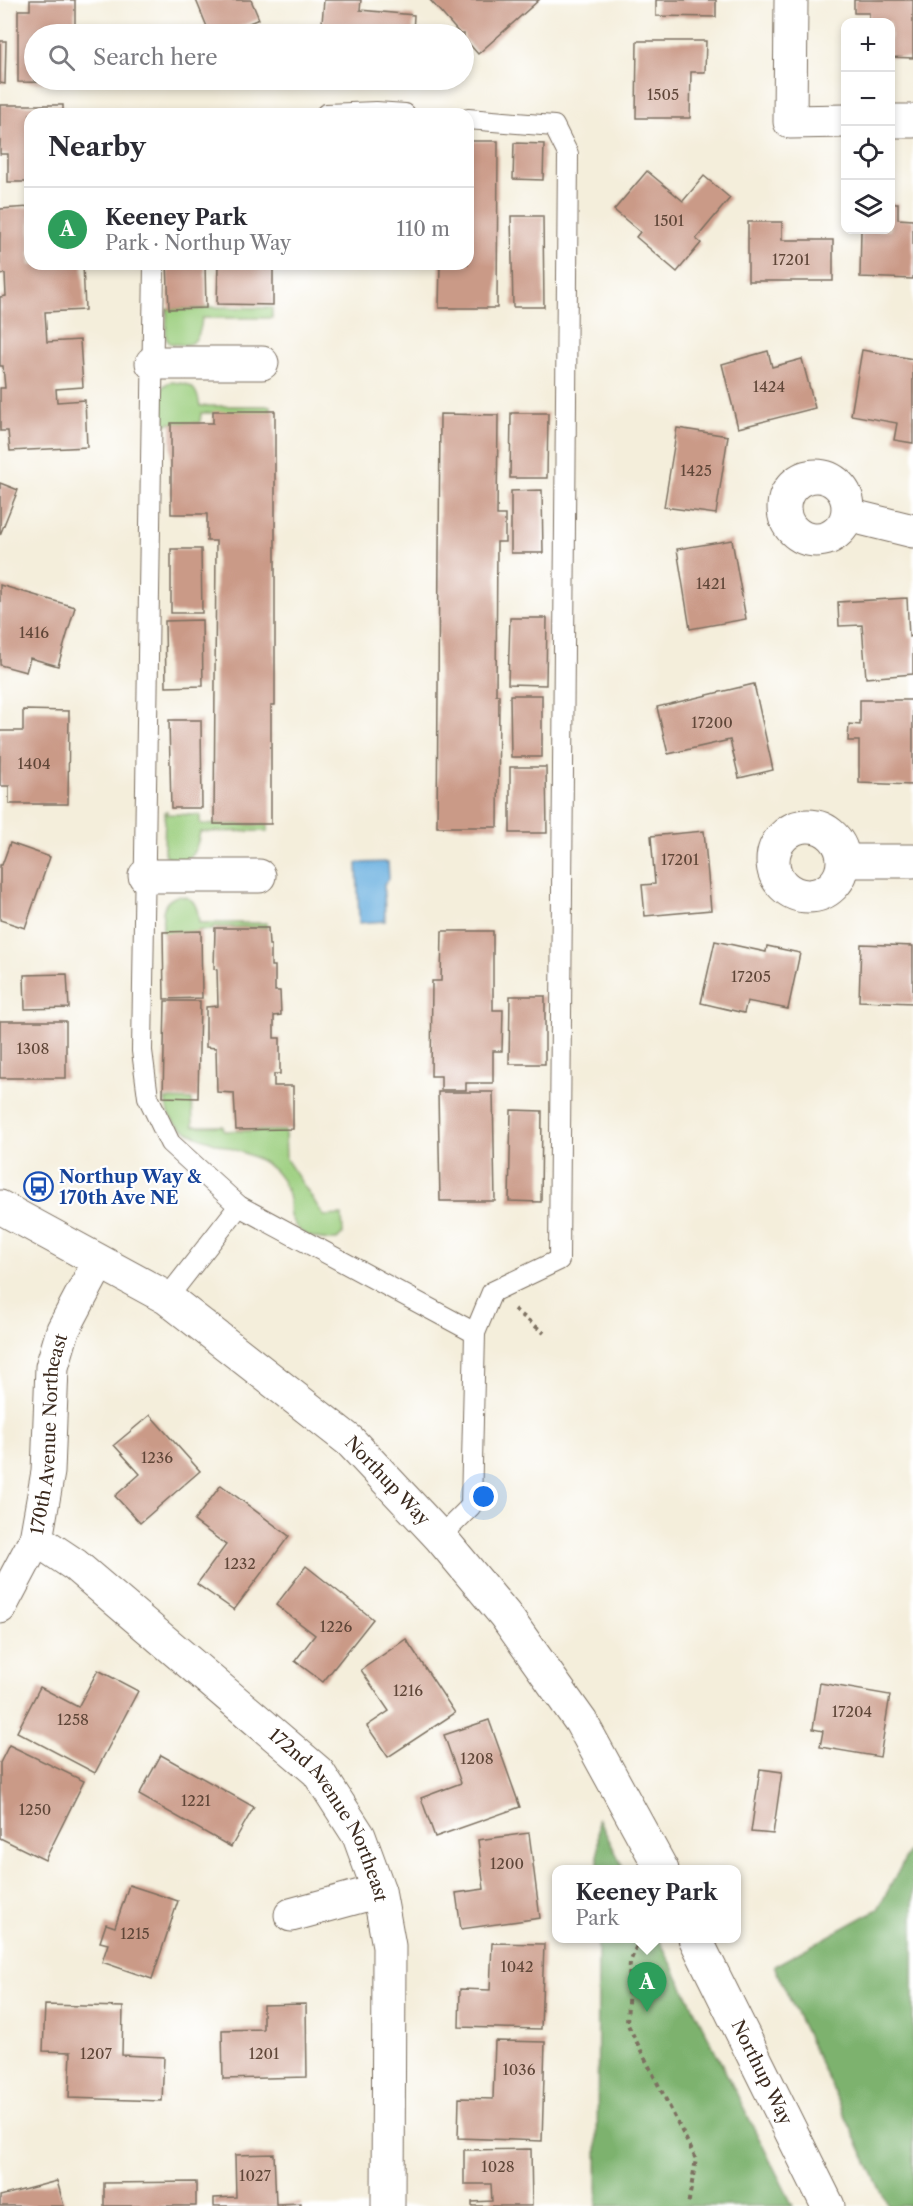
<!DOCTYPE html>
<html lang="en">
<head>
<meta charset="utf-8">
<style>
	:root { --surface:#fff; --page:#f2f2f3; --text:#2b2b33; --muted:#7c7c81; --line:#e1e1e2; --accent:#1a73e8 }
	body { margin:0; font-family:"Libre Caslon Text",serif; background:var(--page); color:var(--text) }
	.controls { position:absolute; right:18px; top:18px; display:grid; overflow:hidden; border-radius:12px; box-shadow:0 3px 9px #0003 }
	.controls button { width:54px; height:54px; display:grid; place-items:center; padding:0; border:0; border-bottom:2px solid var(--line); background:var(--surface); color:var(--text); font:30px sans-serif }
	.you { position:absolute; left:484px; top:1497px; width:21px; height:21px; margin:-15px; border:4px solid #fff; border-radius:50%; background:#1a73e8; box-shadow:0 0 0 9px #1a73e833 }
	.badge { display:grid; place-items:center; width:39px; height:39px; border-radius:50%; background:var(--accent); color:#fff; font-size:20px; font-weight:700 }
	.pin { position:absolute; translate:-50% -50px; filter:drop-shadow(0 2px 3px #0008) }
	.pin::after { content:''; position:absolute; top:32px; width:21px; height:18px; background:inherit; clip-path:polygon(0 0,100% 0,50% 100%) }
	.popup { position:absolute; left:552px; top:1865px; width:189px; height:78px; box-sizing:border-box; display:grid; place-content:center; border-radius:12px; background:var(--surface); filter:drop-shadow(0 2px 4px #0005); font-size:20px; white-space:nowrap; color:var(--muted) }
	.popup b { font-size:22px; color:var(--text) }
	.popup::after { content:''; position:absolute; left:50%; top:100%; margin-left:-12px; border:12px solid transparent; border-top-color:var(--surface) }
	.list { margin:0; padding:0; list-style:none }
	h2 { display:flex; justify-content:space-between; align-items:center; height:78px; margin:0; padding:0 24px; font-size:26px }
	h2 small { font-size:20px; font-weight:400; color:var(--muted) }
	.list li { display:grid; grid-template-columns:39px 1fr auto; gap:18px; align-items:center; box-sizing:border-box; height:84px; padding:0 24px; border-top:2px solid var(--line) }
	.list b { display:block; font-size:22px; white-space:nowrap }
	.list p { margin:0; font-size:20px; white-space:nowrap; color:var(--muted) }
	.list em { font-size:20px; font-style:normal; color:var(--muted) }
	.icon { flex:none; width:33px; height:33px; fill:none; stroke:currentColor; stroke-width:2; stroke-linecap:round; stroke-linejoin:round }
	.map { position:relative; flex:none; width:913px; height:2206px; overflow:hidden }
	.search { position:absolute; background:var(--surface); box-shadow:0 3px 9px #0003; left:24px; top:24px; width:450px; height:66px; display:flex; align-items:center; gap:15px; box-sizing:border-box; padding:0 21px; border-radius:33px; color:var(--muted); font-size:22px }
	.panel { position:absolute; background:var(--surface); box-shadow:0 3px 9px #0003; left:24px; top:108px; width:450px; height:162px; border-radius:18px }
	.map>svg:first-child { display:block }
</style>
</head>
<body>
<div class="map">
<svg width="913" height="2206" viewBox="0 0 913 2206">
	<rect width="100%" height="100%" fill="#fff"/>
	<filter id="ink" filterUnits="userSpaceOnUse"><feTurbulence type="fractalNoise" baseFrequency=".0167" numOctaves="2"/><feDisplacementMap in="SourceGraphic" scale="12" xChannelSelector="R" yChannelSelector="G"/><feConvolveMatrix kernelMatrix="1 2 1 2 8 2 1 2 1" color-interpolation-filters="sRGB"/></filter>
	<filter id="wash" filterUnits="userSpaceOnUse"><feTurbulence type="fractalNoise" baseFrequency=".008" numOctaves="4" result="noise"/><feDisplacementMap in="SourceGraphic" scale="24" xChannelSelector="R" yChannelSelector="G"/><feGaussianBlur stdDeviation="1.35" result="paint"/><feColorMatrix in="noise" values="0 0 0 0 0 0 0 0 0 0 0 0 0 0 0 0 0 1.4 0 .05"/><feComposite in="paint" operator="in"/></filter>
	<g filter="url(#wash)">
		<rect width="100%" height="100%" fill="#f4eedb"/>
		<g fill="#9ccf7f" stroke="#6c7c4e" stroke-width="1.5">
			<path d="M205,307L272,308V318H202C200,340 194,349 169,343L166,338L167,309H204Z"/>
			<path d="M171,382C191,383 197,387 200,406H271V413H201L200,423H169L166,425C162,419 159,394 163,387C165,384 168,383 171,382Z"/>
			<path d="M167,811V814L200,815V824L268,825V831L200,832C197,852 190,867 166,856L164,851L165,812Z"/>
			<path d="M177,896C195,896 198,907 199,923H267V927H213V930H199V932L163,933C163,917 159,902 177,896Z"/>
			<path d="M165,1099L192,1100L193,1126H223L224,1131H285L286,1159L324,1216L342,1215L343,1234L337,1240C319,1240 299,1238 291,1218C288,1213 290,1206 289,1200C288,1192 283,1181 278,1175C255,1144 184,1146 168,1113C167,1109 166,1103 165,1099Z"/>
		</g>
		<g fill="#7db26e" stroke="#5c6e46" stroke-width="1.5">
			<polygon points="598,1818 624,1869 598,1869"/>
			<polygon points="913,1844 913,2206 888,2206 774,1966 878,1909"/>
			<polygon points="598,1939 659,1939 793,2206 597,2206"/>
		</g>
		<polygon fill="#67afdf" stroke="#516c7e" stroke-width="1.5" points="388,862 389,879 384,885 385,921 359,923 357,863"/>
		<g id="blocks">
			<g fill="#ca9a87">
				<polygon points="30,0 75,0 75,34 34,34 34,80 75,80 75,83 18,82 18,10 30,10"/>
				<polygon points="196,0 251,0 259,19 222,34 210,34"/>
				<polygon points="324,0 361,0 360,10 414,15 413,34 321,34"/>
				<polygon points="430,0 539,0 478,54 464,38 464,34 460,34"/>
				<polygon points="656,0 716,0 716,17 656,16"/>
				<polygon points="854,0 913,0 913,58 890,57 890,22 869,22 869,13 854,13"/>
				<polygon points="0,41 6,41 5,84 0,83"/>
				<polygon points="637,41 706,41 705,72 691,72 690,118 636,118"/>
				<polygon points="0,105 63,105 63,114 30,114 30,182 8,182 8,154 0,154"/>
				<polygon points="468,141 498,141 497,308 439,308 440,264 468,264"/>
				<polygon points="514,143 544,144 543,180 513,179"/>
				<polygon points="647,171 683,201 704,176 730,198 696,239 701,243 677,272 636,237 640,232 614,210"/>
				<polygon points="890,203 898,203 898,219 913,220 913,279 860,277 861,230 890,230"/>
				<polygon points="30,207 30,264 83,264 85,310 45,312 47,342 80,340 83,387 56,389 57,402 85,400 87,447 10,451 8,431 0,431 0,388 5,388 3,366 0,366 0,297 6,296 5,274 0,275 0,209"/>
				<polygon points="511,216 543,216 544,307 513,307"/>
				<polygon points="748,222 782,222 782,240 833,240 833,281 748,281"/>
				<polygon points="167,264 205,264 206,308 169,309"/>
				<polygon points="218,264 273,264 273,305 217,304"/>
				<polygon points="862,350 913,359 913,443 894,440 897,423 851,415"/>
				<polygon points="768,351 772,367 802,359 815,408 738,428 722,364"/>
				<polygon points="213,411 275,411 275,705 271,705 271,824 214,824 216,541 207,541 207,514 171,514 171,423 213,423"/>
				<polygon points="511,413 548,413 547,478 510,478"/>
				<polygon points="440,414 498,415 497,515 505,515 505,542 497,542 496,695 499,695 498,827 437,827"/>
				<polygon points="677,428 728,436 716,514 664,507"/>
				<polygon points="0,483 18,490 0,535"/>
				<polygon points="542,490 543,553 511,553 511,491"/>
				<polygon points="732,540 746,619 690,629 677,549"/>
				<polygon points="171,549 201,549 202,613 171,613"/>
				<polygon points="0,585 75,607 58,666 30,658 26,672 0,665"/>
				<polygon points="907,598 909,637 913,636 913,674 866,678 862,625 839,626 838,602"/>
				<polygon points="510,618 547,618 546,685 508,684"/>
				<polygon points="202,620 203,686 166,687 165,621"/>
				<polygon points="754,684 773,770 739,778 730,740 668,754 657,707"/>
				<polygon points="510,695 542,695 542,757 511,757"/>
				<polygon points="860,700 913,700 913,785 859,783 859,741 848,741 849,724 860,725"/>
				<polygon points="23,710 69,711 68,804 9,804 9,786 0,786 0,731 23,731"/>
				<polygon points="169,720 201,720 202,808 171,808"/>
				<polygon points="510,767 546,767 547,833 510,833"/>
				<polygon points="704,831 711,910 645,916 642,885 655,884 651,836"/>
				<polygon points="10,843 50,857 25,928 0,920 0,865 2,865"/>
				<polygon points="215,928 268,928 269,945 271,945 271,966 275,966 275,991 280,991 281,1015 274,1016 274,1038 280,1038 280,1074 274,1074 274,1086 293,1086 293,1129 236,1130 234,1093 217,1092 216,1048 206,1047 206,1007 218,1006 217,970 214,969"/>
				<polygon points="201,931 202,998 164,999 163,932"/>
				<polygon points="442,931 493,931 493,1010 503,1010 502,1051 493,1051 493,1083 466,1083 466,1090 441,1090 441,1076 431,1076 432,981 441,981"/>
				<polygon points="715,941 766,952 767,946 800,953 788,1009 747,1001 744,1013 701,1003"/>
				<polygon points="861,944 913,946 913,1003 859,1001"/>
				<polygon points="67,974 69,1008 25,1009 24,975"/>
				<polygon points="510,996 545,996 545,1064 509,1064"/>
				<polygon points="165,1001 200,1001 198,1098 163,1097"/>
				<rect x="0" y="1021" width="66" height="57"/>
				<polygon points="438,1092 493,1092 495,1201 440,1201"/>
				<polygon points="511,1110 542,1111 541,1202 509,1201"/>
				<polygon points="150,1415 200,1471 140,1523 115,1496 140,1474 114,1445"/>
				<polygon points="221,1485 289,1536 234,1610 197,1584 226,1545 194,1521"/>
				<polygon points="306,1566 373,1619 323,1682 295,1661 315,1635 276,1605"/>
				<polygon points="406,1639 455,1713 388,1757 367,1726 389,1711 361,1670"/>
				<polygon points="98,1670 138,1691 95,1773 17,1732 40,1687 78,1707"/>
				<polygon points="820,1683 890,1695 880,1757 820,1747 823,1731 813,1729"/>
				<polygon points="489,1720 520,1807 435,1837 421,1798 461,1783 444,1735"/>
				<polygon points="9,1745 84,1781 45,1860 0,1838 0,1763"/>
				<polygon points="161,1755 254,1807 231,1847 139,1795"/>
				<polygon points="760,1769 782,1772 773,1834 751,1832"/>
				<polygon points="529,1833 540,1918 461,1929 456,1893 484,1889 478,1840"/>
				<polygon points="129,1885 178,1901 152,1979 102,1962 108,1944 100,1942 106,1924 115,1927"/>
				<polygon points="492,1943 544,1944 541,2029 459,2027 460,1989 490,1990"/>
				<polygon points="306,2004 307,2077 223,2079 222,2030 263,2029 263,2005"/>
				<polygon points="45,2005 123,2007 122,2055 164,2057 162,2101 69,2098 71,2052 43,2051"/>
				<polygon points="495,2041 545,2042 542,2141 458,2138 459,2098 493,2099"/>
				<polygon points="531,2149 532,2206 472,2206 472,2202 492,2201 491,2184 464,2184 464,2150"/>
				<polygon points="274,2154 276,2204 301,2203 301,2206 214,2206 214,2198 236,2197 235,2155"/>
				<polygon points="57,2181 64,2206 0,2206 0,2196"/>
				<polygon points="196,2182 196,2206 104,2206 104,2183"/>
			</g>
		</g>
	</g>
	<g filter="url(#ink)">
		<use href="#blocks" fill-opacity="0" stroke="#7c6f60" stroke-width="1.5"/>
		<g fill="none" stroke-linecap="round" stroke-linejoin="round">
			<defs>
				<g id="lane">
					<polyline points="326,114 376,112 405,114"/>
					<polyline points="154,264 142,1051 148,1097 170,1143 239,1206 475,1333 492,1292 559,1260 568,154 554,126 468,119"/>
					<polyline points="167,1298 239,1206"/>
					<polyline points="440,1537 471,1506 475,1333"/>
				</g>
				<g id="street">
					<polyline points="791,0 790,122 846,121"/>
					<polyline points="890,121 913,121"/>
					<polyline points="152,363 262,363"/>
					<circle cx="816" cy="508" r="32"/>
					<polyline points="848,515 913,531"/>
					<circle cx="808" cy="861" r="35"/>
					<polyline points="844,861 913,861"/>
					<polyline points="145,876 259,876"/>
					<path id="s1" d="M36,1539L75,1565L318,1772L359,1836L379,1891L389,1946L388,2206"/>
					<path id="s2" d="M0,1607L36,1539L48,1472L52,1367L63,1330L99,1262"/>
					<polyline points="291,1915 379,1891"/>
				</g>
				<g id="secondary">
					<path id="s3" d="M0,1207L167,1298L350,1441L440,1537L505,1615L581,1722L662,1870"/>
					<path id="s4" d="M695,1938L828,2206"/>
				</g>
			</defs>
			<use href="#lane" stroke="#7c6f60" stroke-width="22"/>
			<use href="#street" stroke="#7c6f60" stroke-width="35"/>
			<use href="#secondary" stroke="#7c6f60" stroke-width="35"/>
			<g stroke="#7c6f60" stroke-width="4" stroke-dasharray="4.5 4.5" stroke-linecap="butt">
				<polyline points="514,1309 544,1333"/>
				<polyline points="640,1938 630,1962 627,2023 696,2159 688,2206"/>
			</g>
			<use href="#lane" stroke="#fff" stroke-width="20"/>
			<use href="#street" stroke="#fff" stroke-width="33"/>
			<use href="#secondary" stroke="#fff" stroke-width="33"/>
		</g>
	</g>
	<defs>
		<symbol id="bus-ring" viewBox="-11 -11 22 22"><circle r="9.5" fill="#fff" stroke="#1a4fb4" stroke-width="1.5"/><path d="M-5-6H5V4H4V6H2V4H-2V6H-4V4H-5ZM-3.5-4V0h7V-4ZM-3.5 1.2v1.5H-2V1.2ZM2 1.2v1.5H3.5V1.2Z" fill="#1a4fb4"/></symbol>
	</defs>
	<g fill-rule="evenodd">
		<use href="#bus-ring" x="22" y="1170" width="33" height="33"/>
	</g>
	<g text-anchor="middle" stroke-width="4.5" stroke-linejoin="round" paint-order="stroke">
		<g font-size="15" fill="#5f4638">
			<text x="663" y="100">1505</text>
			<text x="669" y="226">1501</text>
			<text x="791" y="265">17201</text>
			<text x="769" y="392">1424</text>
			<text x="696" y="476">1425</text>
			<text x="711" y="589">1421</text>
			<text x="34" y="638">1416</text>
			<text x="712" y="728">17200</text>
			<text x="34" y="769">1404</text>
			<text x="680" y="865">17201</text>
			<text x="751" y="982">17205</text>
			<text x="33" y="1054">1308</text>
			<text x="157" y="1463">1236</text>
			<text x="240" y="1569">1232</text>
			<text x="336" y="1632">1226</text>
			<text x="408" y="1696">1216</text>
			<text x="852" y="1717">17204</text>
			<text x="73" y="1725">1258</text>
			<text x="477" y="1764">1208</text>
			<text x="196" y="1806">1221</text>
			<text x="35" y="1815">1250</text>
			<text x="507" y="1869">1200</text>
			<text x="135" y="1939">1215</text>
			<text x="517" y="1972">1042</text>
			<text x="96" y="2059">1207</text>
			<text x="264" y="2059">1201</text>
			<text x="519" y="2075">1036</text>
			<text x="498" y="2172">1028</text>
			<text x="255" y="2181">1027</text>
		</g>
		<g font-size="18" font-weight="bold" fill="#164399" stroke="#fff" text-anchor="start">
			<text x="59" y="1183">Northup Way &amp;<tspan x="59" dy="21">170th Ave NE</tspan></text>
		</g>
		<g font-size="18" fill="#3b2a1e" stroke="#fff">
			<text dy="6" stroke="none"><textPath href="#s2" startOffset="183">170th Avenue Northeast</textPath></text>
			<text dy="6" stroke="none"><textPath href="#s3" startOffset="477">Northup Way</textPath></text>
			<text dy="6" stroke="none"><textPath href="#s1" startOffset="408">172nd Avenue Northeast</textPath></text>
			<text dy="6" stroke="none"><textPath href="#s4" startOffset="150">Northup Way</textPath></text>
		</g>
	</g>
</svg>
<div class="controls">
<button>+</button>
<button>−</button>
<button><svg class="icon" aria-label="locate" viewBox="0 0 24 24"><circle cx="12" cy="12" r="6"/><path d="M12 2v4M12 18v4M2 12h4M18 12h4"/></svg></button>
<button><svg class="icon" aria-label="layers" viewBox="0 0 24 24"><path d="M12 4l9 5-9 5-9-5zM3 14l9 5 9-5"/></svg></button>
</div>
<div class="you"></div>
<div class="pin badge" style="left:647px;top:2012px;background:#2e9e5b">A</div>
<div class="popup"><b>Keeney Park</b>Park</div>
<div class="search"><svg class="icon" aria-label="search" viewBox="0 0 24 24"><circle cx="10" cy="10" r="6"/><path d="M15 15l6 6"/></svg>Search here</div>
<section class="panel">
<h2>Nearby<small></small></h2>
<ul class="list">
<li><span class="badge" style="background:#2e9e5b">A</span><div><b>Keeney Park</b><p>Park · Northup Way</p></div><em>110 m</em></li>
</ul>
</section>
</div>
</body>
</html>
